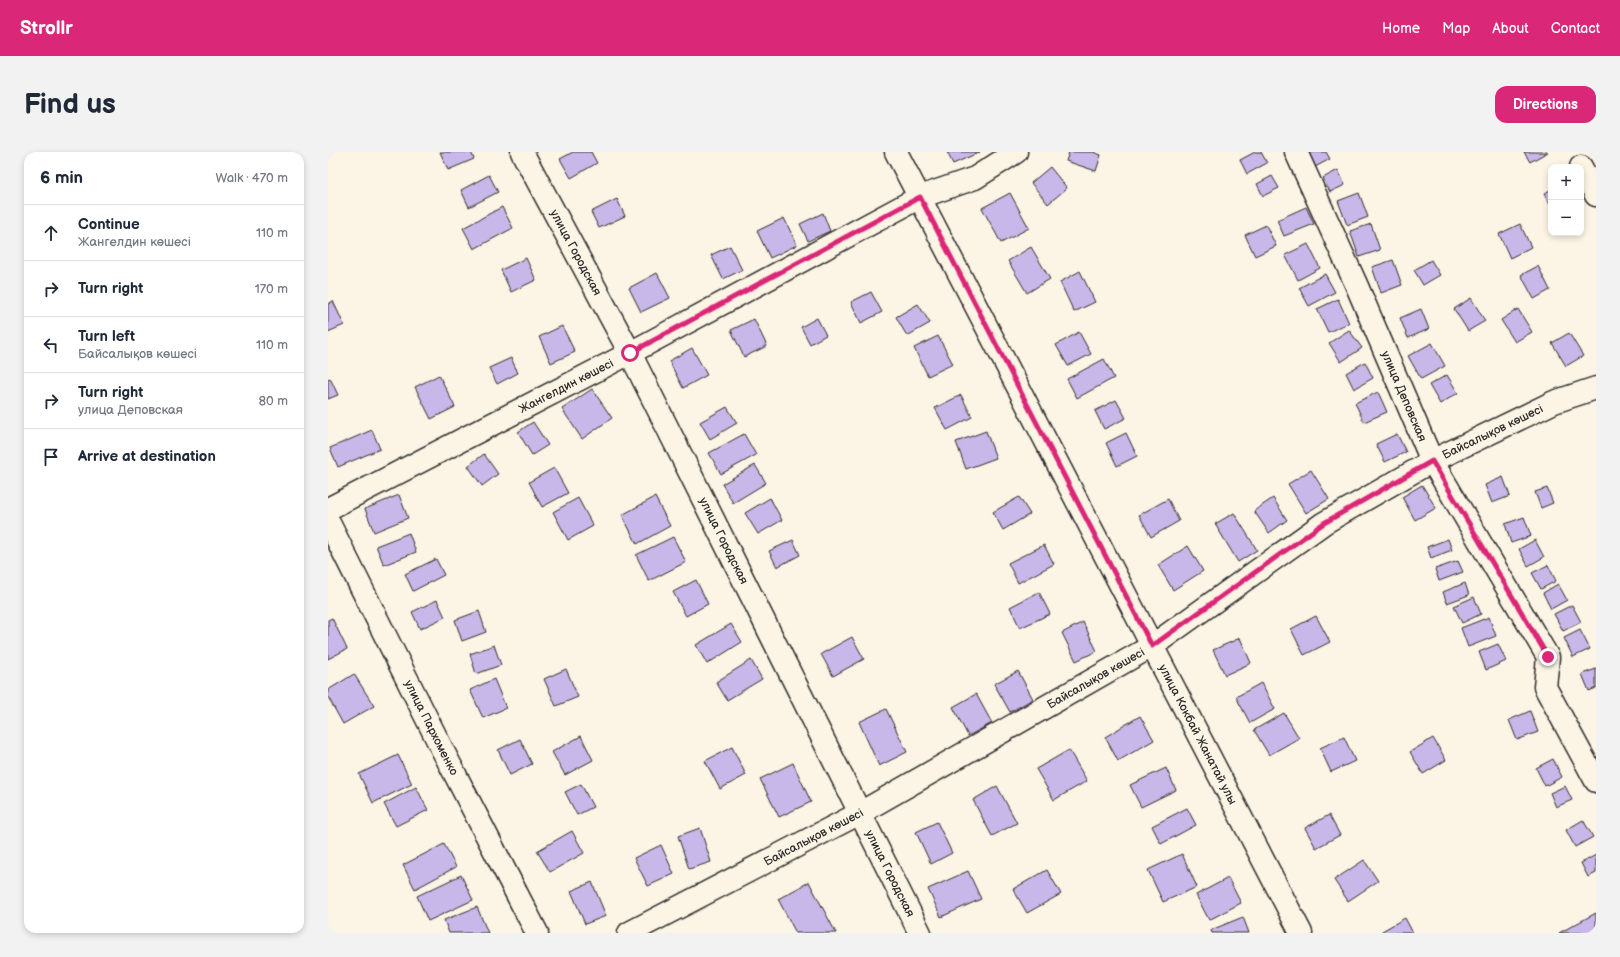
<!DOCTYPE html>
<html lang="en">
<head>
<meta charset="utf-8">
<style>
	:root { --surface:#fff; --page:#f2f2f3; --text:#1f2937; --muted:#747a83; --line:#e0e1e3; --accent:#db2777 }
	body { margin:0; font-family:"Balsamiq Sans",sans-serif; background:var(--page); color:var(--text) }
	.controls { position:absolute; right:12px; top:12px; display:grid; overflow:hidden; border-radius:8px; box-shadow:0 2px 6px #0003 }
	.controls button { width:36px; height:36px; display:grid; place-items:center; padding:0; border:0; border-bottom:1px solid var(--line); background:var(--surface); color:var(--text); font:20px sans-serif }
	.stop { position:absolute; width:12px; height:12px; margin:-9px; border:3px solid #db2777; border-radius:50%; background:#fff }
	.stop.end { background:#db2777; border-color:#fff; box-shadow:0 1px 4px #0008 }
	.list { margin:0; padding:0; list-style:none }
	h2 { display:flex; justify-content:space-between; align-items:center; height:52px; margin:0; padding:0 16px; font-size:17px }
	h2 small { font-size:13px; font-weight:400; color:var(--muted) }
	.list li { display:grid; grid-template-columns:26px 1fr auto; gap:12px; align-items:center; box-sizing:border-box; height:56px; padding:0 16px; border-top:1px solid var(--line) }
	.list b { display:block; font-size:15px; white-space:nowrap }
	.list p { margin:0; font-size:13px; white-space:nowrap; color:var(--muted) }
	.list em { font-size:13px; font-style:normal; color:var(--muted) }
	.icon { flex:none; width:22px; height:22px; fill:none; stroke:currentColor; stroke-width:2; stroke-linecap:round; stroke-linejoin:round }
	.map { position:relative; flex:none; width:1268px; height:781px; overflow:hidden; border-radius:12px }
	header { display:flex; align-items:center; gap:24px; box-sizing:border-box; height:56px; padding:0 20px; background:var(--accent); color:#fff }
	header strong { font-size:19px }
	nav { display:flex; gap:22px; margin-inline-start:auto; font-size:14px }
	.intro { display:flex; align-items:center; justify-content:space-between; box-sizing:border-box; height:96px; padding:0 24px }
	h1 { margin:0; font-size:28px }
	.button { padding:10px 18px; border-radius:12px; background:var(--accent); color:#fff; font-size:14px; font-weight:700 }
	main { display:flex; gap:24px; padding:0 24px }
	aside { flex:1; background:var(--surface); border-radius:12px; box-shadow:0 2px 6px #0003 }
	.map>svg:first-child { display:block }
</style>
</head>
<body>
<header>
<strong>Strollr</strong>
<nav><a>Home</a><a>Map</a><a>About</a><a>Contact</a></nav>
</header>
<div class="intro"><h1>Find us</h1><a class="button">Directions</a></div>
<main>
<aside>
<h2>6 min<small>Walk · 470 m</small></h2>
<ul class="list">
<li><svg class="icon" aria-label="ahead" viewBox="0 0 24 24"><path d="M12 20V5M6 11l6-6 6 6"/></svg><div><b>Continue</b><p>Жангелдин көшесі</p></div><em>110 m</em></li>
<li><svg class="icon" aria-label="right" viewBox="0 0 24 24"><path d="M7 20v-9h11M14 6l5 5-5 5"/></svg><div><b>Turn right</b></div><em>170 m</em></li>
<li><svg class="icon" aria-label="left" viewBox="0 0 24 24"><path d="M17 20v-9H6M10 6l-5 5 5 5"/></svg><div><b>Turn left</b><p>Байсалықов көшесі</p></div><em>110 m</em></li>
<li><svg class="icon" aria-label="right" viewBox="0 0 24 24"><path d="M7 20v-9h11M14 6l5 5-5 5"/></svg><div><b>Turn right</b><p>улица Деповская</p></div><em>80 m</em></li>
<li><svg class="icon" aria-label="arrive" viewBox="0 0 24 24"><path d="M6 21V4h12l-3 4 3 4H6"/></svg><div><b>Arrive at destination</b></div></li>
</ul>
</aside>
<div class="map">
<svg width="1268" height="781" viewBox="0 0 1268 781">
	<rect width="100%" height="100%" fill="#fcf5e5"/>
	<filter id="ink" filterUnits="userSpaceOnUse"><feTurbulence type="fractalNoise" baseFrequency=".025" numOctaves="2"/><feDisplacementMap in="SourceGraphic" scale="8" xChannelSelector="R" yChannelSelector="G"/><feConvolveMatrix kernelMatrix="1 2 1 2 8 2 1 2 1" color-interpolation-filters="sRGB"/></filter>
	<g filter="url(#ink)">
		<g fill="#c8b8e9" stroke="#2b2b2b">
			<polygon points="112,0 143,0 146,7 120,18"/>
			<polygon points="245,0 263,0 269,11 243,26 232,7"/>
			<polygon points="619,0 652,0 625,12"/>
			<polygon points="741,0 765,0 773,3 768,19 738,9"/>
			<polygon points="927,0 933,0 939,11 919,22 912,8"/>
			<polygon points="981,0 998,0 1002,7 987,15 979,1"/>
			<polygon points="1196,0 1220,0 1202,10"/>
			<polygon points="722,15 739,36 720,52 703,31"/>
			<polygon points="1010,18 1017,33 1002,40 995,26"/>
			<polygon points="161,23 170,40 141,55 133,38"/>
			<polygon points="944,24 951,36 935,44 929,32"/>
			<polygon points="1223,37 1223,53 1216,42"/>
			<polygon points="682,41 701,76 673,91 654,56"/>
			<polygon points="1031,41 1040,65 1019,73 1010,49"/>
			<polygon points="289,47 297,64 271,76 263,60"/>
			<polygon points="174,55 185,76 146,97 135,76"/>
			<polygon points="978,55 986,72 956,84 949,68"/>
			<polygon points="495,61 502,79 480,89 472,72"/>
			<polygon points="456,66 469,93 442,106 429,79"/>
			<polygon points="1043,72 1052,98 1031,105 1022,79"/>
			<polygon points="1192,72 1203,95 1182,106 1171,82"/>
			<polygon points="938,73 948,94 927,104 917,83"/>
			<polygon points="980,92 992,116 970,128 957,103"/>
			<polygon points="402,94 414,118 395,127 383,103"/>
			<polygon points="703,95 722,127 699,141 680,109"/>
			<polygon points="198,106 208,128 183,140 173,118"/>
			<polygon points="1065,108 1074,133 1053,141 1044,115"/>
			<polygon points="1103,108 1112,123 1095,133 1086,118"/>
			<polygon points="1210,114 1222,138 1206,147 1193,123"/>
			<polygon points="752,119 767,150 746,160 732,130"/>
			<polygon points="329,121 342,146 313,160 301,136"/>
			<polygon points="997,122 1007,140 981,154 971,136"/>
			<polygon points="543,140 554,160 533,171 523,150"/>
			<polygon points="1143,146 1157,169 1140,179 1126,157"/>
			<polygon points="1010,147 1021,171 1000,180 989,157"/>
			<polygon points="5,149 16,173 0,180 0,152"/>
			<polygon points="590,152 602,171 579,184 568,165"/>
			<polygon points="1093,157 1101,177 1080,186 1072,166"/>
			<polygon points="1190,157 1204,180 1187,190 1173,168"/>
			<polygon points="489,166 498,183 482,192 473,175"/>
			<polygon points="426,167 439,194 416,205 403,178"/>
			<polygon points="234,174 247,200 223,211 211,185"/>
			<polygon points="1021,178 1034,196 1013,210 1001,191"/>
			<polygon points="751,180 763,202 740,214 728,193"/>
			<polygon points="1241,181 1255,204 1238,214 1224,191"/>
			<polygon points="610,184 625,212 600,224 586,196"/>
			<polygon points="1104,191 1117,214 1093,227 1080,204"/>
			<polygon points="364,196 379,223 355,236 341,209"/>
			<polygon points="183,206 190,221 169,232 161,216"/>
			<polygon points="776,207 786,226 749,246 739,227"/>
			<polygon points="1037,210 1045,226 1026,237 1018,221"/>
			<polygon points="111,223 127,255 103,267 87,235"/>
			<polygon points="1119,223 1130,241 1112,252 1101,233"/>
			<polygon points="2,226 10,243 0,247 0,227"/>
			<polygon points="264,237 284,266 254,287 234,257"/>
			<polygon points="1050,240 1059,260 1036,270 1027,251"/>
			<polygon points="633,243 644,265 619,278 607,256"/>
			<polygon points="788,248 798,266 776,277 767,259"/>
			<polygon points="399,255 409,271 382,287 372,270"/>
			<polygon points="205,270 220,293 204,303 190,280"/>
			<polygon points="44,278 52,297 10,315 2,296"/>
			<polygon points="658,279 668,306 638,317 628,290"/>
			<polygon points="798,281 809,304 789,314 778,291"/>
			<polygon points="416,282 428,303 393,322 381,301"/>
			<polygon points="1069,282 1078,300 1057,310 1048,292"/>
			<polygon points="156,302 170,322 154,334 140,314"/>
			<polygon points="427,313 438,331 405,351 394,332"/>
			<polygon points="226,316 240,341 214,355 201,330"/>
			<polygon points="983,318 1001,347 978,361 960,332"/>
			<polygon points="1175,325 1182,344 1164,351 1157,333"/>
			<polygon points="1094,333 1108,356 1087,368 1074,345"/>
			<polygon points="1219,336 1225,351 1213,356 1207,340"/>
			<polygon points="71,343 80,366 46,380 37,357"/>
			<polygon points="327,345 342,374 309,392 294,363"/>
			<polygon points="691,345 702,362 675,378 665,360"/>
			<polygon points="250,346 265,374 240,388 225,360"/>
			<polygon points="442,346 454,368 430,382 417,361"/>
			<polygon points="945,346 959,368 941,381 926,359"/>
			<polygon points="840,347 851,369 823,385 811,363"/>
			<polygon points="906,361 929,398 910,410 887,372"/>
			<polygon points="1196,365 1203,384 1183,391 1177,372"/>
			<polygon points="81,381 88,400 56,413 48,394"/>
			<polygon points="345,385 358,410 321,429 308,403"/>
			<polygon points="1120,387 1124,398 1103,406 1099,395"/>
			<polygon points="465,388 472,403 449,415 441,399"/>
			<polygon points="1207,388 1216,405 1200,414 1191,397"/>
			<polygon points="716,393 726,412 690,431 680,411"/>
			<polygon points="860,394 875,419 845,438 830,413"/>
			<polygon points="108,407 116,423 85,439 77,422"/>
			<polygon points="1130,409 1135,420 1111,429 1107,417"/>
			<polygon points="1220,413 1228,429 1213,437 1204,421"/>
			<polygon points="368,428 380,452 358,464 345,440"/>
			<polygon points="1137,431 1141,443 1119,451 1115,440"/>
			<polygon points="1230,432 1239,448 1223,457 1215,441"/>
			<polygon points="711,440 722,462 692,476 682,455"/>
			<polygon points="1146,445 1153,462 1134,471 1126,454"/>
			<polygon points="109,448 117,465 92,477 84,460"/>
			<polygon points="1244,453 1253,470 1235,479 1226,462"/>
			<polygon points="151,459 158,480 134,489 127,468"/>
			<polygon points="988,464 1002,490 976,503 963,477"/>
			<polygon points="1161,465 1168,484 1140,495 1133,476"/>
			<polygon points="4,466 19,497 0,507 0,468"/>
			<polygon points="755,470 769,499 748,509 734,481"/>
			<polygon points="403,472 414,490 379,512 368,493"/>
			<polygon points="1252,478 1262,497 1245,505 1236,486"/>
			<polygon points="524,485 536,507 505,524 493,502"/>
			<polygon points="912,486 923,511 897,523 885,498"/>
			<polygon points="1170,492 1178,509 1158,518 1151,500"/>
			<polygon points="166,493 173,513 148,522 142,502"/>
			<polygon points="423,508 434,527 399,548 388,530"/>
			<polygon points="238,517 250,545 228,554 216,527"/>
			<polygon points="1268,517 1268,536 1261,539 1254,522"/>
			<polygon points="690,519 705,547 682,560 666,532"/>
			<polygon points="26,522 46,554 15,572 0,545 0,538"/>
			<polygon points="166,527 178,556 155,566 142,538"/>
			<polygon points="933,531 947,557 922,571 908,545"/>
			<polygon points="648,542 664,571 640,584 625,555"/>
			<polygon points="558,557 579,600 551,614 531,570"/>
			<polygon points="1202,559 1210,580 1189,588 1181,568"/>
			<polygon points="956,561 971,586 941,603 926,578"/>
			<polygon points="812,564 826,588 790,609 777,585"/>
			<polygon points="253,584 265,608 237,623 224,600"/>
			<polygon points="1016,585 1027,609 1003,620 992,596"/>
			<polygon points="1105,586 1118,608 1095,622 1082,600"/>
			<polygon points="192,587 204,612 182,623 170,598"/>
			<polygon points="404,595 418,623 392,637 377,609"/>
			<polygon points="741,598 759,629 726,648 708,617"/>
			<polygon points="70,603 84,632 45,651 31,622"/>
			<polygon points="1225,607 1234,625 1217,634 1208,616"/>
			<polygon points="465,611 483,650 451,665 432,627"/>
			<polygon points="838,616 848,638 813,655 802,633"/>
			<polygon points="253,632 265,655 249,663 237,640"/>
			<polygon points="669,634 689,671 664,684 645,648"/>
			<polygon points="1237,634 1244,648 1228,655 1222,641"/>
			<polygon points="88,635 100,658 68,674 56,652"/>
			<polygon points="859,656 868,673 833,692 824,674"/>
			<polygon points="1001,663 1012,683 988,696 977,676"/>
			<polygon points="1255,668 1265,685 1247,695 1238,678"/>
			<polygon points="609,670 624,701 603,712 588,680"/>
			<polygon points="372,676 383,710 361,717 350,684"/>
			<polygon points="244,679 256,701 222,720 209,699"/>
			<polygon points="116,692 128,715 87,737 75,713"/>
			<polygon points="333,693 346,722 320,734 306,706"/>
			<polygon points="854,702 869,735 835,750 820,718"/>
			<polygon points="1268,703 1268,721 1260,725 1253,711"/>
			<polygon points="1036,708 1050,729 1020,749 1006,728"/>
			<polygon points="719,718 733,742 699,761 685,737"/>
			<polygon points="640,719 653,747 613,765 600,737"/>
			<polygon points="133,723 145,748 100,769 89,744"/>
			<polygon points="900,726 913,751 881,768 868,743"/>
			<polygon points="264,730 278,764 257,772 243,739"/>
			<polygon points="481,730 508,781 468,781 450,747"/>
			<polygon points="149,755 160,781 121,781 116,768"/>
			<polygon points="1268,761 1268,781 1231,781"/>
			<polygon points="915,765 921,781 884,781 883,778"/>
			<polygon points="1077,766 1085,781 1055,781 1054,779"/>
		</g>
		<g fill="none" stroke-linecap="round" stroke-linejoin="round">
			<defs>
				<g id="minor">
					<path id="s1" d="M194,0L302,201L592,781"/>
					<path id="s2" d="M568,0L973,781"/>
					<path id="s3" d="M968,0L1028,132L1104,309L1220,505L1217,535L1268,629"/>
					<polyline points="1253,15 1268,43"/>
					<path id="s4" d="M0,357L302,201L592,45L647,26L688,0"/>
					<path id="s5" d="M0,369L113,595L209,781"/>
					<path id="s6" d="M301,781L532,661L824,494L996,371L1104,309L1226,250L1268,236"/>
				</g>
			</defs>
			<use href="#minor" stroke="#2b2b2b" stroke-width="25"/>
			<use href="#minor" stroke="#fcf5e5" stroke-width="22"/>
		</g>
	</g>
	<g fill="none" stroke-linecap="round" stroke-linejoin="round" filter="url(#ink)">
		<polyline stroke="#db2777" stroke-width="5" points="302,201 592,45 824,494 996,371 1104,309 1220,505"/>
	</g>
	<g text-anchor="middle" stroke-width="3" stroke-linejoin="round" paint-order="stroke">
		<g font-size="12" fill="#2b2b2b" stroke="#fcf5e5">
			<text dy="4" stroke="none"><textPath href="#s1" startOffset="114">улица Городская</textPath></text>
			<text dy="4" stroke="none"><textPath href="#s4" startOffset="268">Жангелдин көшесі</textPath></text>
			<text dy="4" stroke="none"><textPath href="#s3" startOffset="267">улица Деповская</textPath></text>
			<text dy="4" stroke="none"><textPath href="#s6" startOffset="1000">Байсалықов көшесі</textPath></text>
			<text dy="4" stroke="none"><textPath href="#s1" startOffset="438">улица Городская</textPath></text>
			<text dy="4" stroke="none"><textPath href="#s6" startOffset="532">Байсалықов көшесі</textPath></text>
			<text dy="4" stroke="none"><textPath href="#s5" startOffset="231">улица Пархоменко</textPath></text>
			<text dy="4" stroke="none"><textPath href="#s2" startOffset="656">улица Кокбай Жанатай улы</textPath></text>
			<text dy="4" stroke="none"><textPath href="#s6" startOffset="208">Байсалықов көшесі</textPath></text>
			<text dy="4" stroke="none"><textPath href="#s1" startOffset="810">улица Городская</textPath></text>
		</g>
	</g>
</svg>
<div class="controls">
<button>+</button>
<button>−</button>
</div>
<div class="stop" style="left:302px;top:201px"></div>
<div class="stop end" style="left:1220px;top:505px"></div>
</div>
</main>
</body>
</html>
